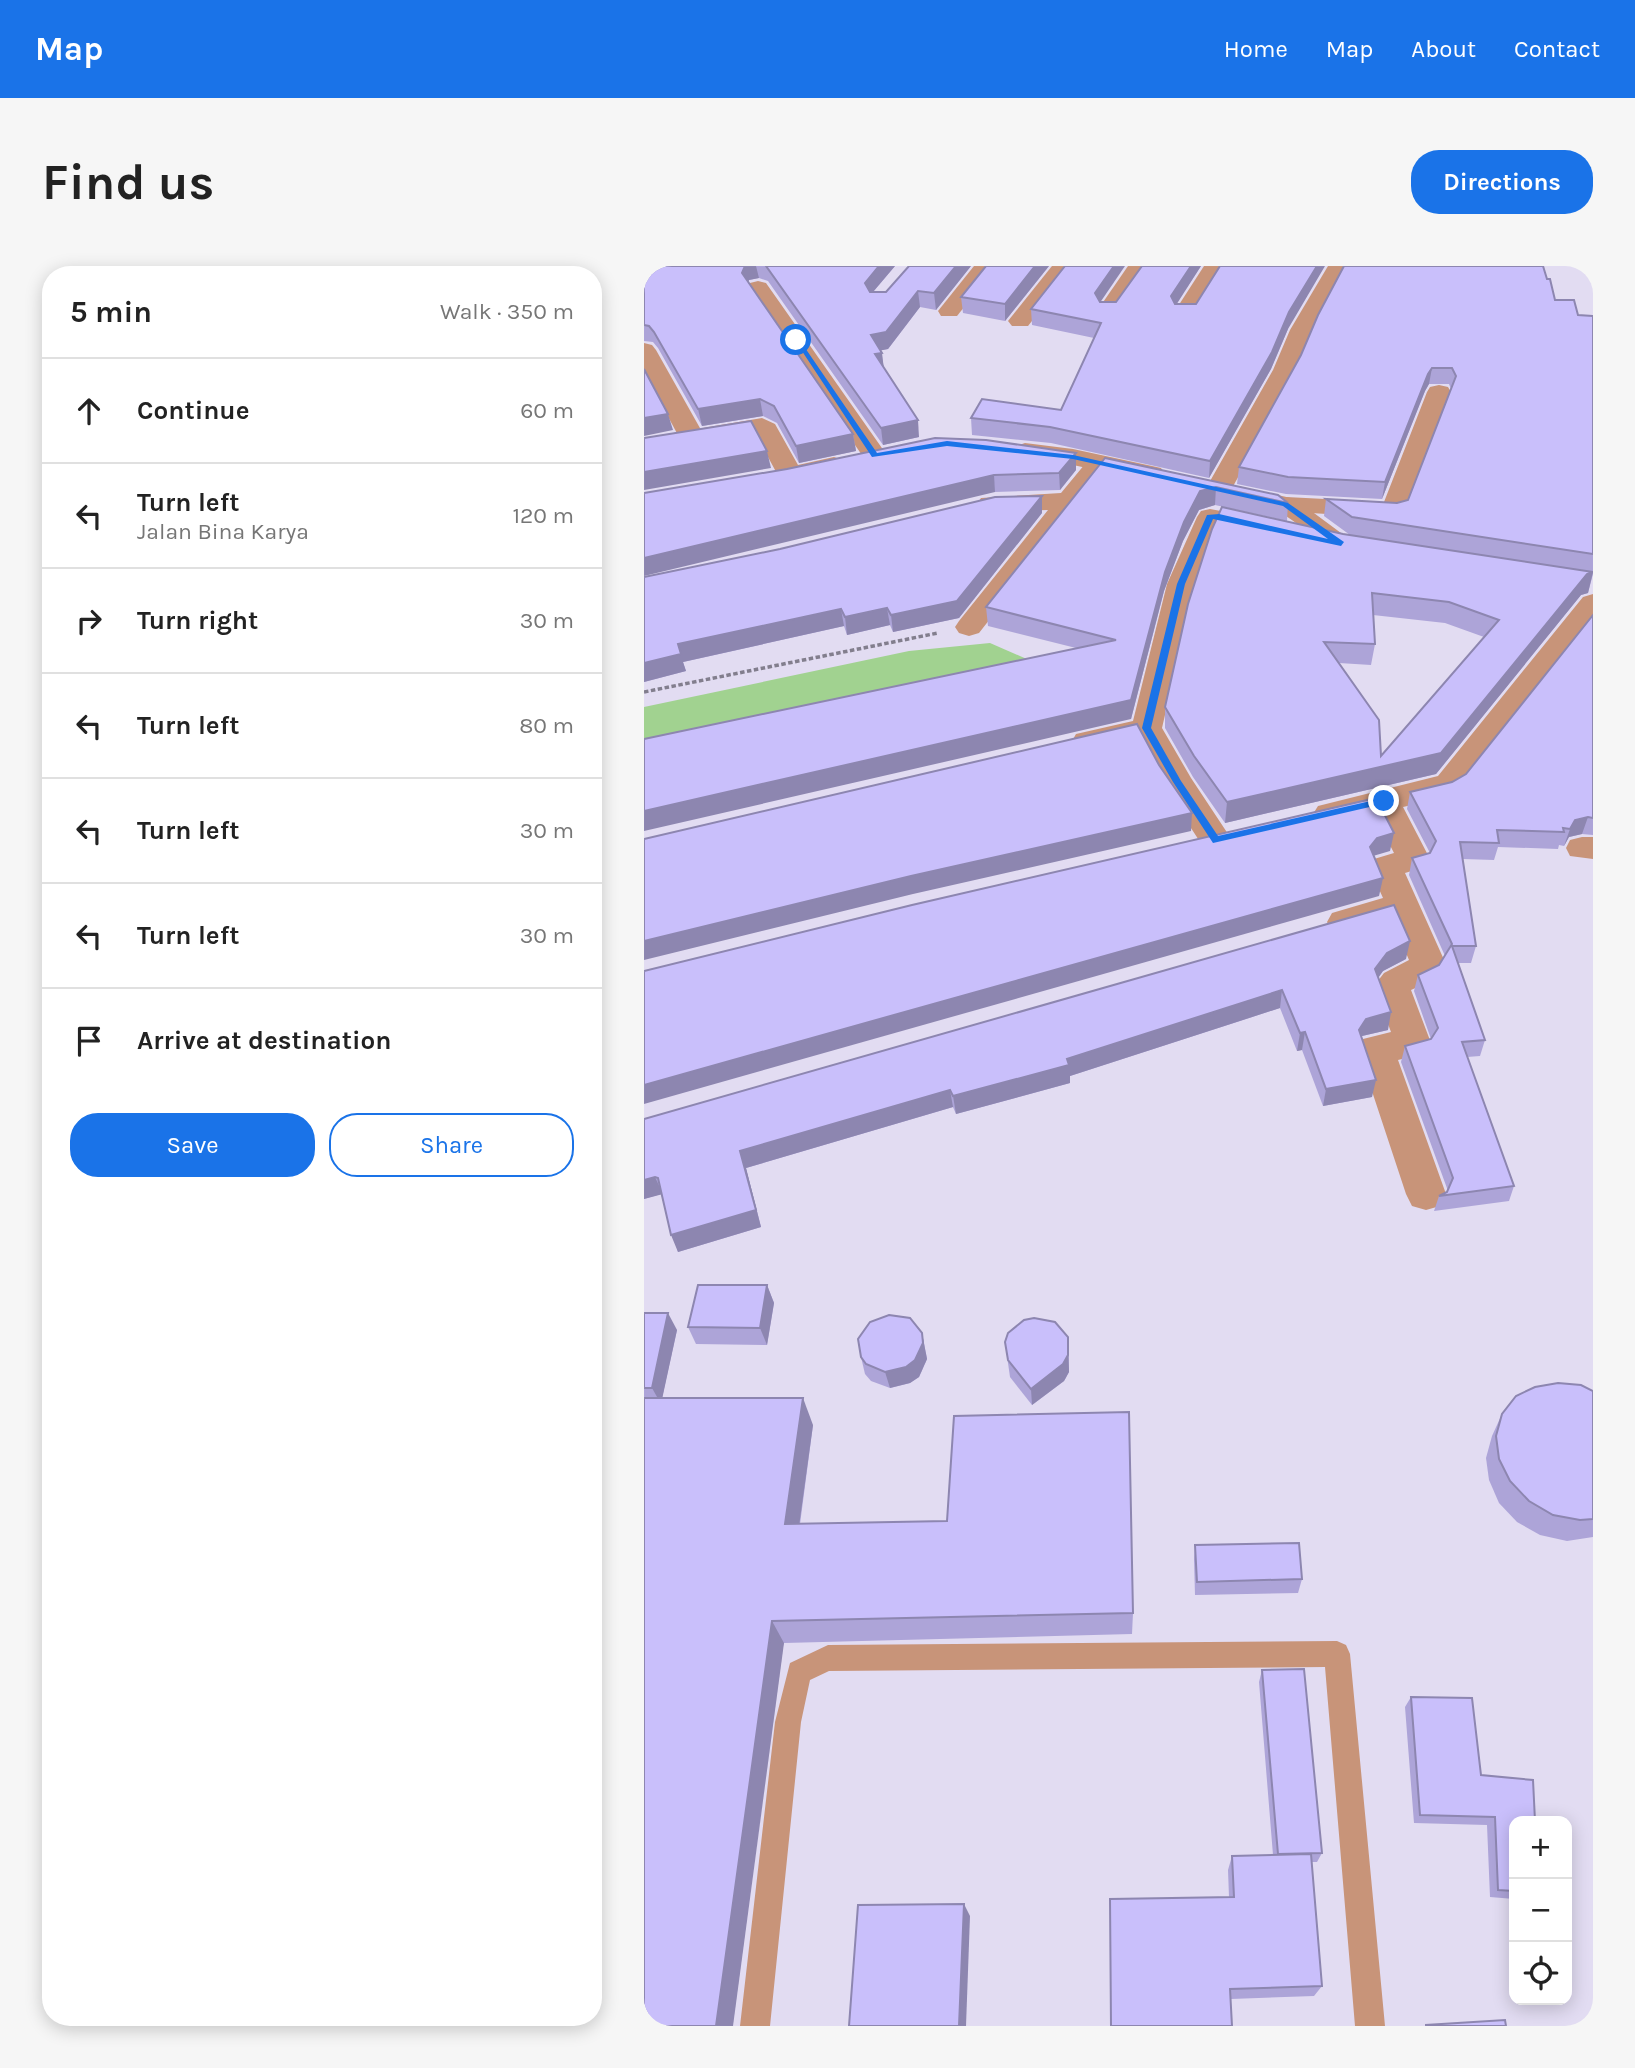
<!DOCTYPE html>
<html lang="en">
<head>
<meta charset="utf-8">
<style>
	:root { --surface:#fff; --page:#f6f6f6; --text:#222; --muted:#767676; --line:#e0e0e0; --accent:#1a73e8 }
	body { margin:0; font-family:Karla,sans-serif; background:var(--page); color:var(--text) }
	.controls { position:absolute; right:21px; bottom:21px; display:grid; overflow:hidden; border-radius:14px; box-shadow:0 4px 18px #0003 }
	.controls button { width:63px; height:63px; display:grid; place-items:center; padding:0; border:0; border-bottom:2px solid var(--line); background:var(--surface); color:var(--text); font:35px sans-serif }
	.stop { position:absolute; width:21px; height:21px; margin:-16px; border:5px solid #1a73e8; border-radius:50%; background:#fff }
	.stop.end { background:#1a73e8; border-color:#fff; box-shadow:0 2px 7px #0008 }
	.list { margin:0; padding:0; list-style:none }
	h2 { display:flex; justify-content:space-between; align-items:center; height:91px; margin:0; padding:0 28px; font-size:30px }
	h2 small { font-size:23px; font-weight:400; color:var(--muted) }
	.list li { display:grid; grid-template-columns:46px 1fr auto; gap:21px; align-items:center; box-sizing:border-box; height:105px; padding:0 28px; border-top:2px solid var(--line) }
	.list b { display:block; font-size:26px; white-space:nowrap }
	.list p { margin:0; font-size:23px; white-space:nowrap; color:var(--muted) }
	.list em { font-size:23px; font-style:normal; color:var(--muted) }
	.actions { display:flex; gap:14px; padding:21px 28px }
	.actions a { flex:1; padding:16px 0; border:2px solid var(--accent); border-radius:28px; text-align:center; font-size:24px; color:var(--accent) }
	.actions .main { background:var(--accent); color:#fff }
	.icon { flex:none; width:38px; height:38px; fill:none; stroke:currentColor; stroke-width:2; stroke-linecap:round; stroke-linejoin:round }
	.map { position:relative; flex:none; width:949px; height:1760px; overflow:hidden; border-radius:28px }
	header { display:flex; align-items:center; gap:42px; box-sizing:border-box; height:98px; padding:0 35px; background:var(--accent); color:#fff }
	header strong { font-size:33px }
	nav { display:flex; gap:38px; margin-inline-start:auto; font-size:24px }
	.intro { display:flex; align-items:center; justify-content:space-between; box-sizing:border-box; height:168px; padding:0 42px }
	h1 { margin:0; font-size:49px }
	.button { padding:18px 32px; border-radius:28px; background:var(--accent); color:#fff; font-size:24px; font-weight:700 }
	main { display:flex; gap:42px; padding:0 42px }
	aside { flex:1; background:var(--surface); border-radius:28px; box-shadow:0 4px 18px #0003 }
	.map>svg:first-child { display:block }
</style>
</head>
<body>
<header>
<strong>Map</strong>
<nav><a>Home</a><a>Map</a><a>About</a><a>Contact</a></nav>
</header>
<div class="intro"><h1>Find us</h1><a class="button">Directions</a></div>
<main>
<aside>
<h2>5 min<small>Walk · 350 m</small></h2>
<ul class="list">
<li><svg class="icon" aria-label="ahead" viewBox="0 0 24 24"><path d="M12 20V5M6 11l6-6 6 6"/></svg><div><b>Continue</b></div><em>60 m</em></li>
<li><svg class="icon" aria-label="left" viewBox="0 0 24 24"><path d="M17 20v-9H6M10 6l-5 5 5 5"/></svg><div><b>Turn left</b><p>Jalan Bina Karya</p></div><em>120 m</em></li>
<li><svg class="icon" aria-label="right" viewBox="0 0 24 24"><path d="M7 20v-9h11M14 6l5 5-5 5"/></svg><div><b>Turn right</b></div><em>30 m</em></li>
<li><svg class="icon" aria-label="left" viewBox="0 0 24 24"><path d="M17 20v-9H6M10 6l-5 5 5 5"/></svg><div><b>Turn left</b></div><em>80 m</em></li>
<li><svg class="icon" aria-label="left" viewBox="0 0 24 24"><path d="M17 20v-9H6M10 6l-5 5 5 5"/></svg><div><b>Turn left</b></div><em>30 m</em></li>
<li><svg class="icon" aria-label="left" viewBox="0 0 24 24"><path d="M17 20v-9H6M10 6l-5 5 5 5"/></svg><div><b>Turn left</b></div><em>30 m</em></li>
<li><svg class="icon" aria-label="arrive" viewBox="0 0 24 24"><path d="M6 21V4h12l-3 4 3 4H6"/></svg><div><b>Arrive at destination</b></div></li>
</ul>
<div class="actions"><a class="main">Save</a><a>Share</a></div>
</aside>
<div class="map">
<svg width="949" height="1760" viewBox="0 0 949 1760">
	<rect width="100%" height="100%" fill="#e2dcf2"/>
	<polygon fill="#a1d290" points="346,377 385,394 0,481 0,441 265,385"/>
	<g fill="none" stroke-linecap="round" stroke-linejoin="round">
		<polyline stroke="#827e8d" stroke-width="3.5" stroke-dasharray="4.5 2.5" stroke-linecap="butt" points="0,426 294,367"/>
		<polygon fill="#c89479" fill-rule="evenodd" points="693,1375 702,1379 706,1388 741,1760 711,1760 681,1401 185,1405 166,1414 157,1456 126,1760 96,1760 131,1456 146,1397 184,1379"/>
		<g fill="#c89479" fill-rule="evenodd">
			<polygon points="330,0 353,0 313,50 297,50 294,45"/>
			<polygon points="408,0 431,0 384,60 368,60 364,55"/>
			<polygon points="484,0 506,0 472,50 456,50 453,45"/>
			<polygon points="560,0 582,0 549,53 533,53 529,48"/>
			<polygon points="684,0 706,0 670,64 653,104 587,224 583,230 574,232 565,230 561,224 629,104 646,64"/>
			<polygon points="114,15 122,17 240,185 244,190 240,195 231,198 222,195 103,22 106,17"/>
			<polygon points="0,77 8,79 12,84 61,171 57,176 48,179 39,176 35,171 0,106"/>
			<polygon points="795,119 804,121 807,126 759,250 750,252 633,245 629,239 633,233 642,231 740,236 783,126 786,121"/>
			<polygon points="455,189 464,192 468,197 335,367 325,370 315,367 311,361 315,355 404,244 346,246 337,244 333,238 337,232 417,227 446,192"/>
			<polygon points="566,243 636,256 639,262 636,268 626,270 575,261 551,318 518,462 547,512 588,574 584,582 572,585 560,582 517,516 494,474 443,485 432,482 428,475 432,468 489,455 523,318 553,251 557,245"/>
			<polygon points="949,328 949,356 816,524 803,531 759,541 786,593 781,601 761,607 801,696 789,714 767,724 787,777 782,787 754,794 802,928 796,940 782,944 768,940 762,928 714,783 719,773 747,766 730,720 740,707 765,694 748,654 700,668 688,665 683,656 688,647 739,632 725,601 730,593 750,587 730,548 685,559 674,556 669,548 674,540 794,510 939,331"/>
			<polygon points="938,571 949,571 949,593 926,590 922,582 926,574"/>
		</g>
		<g fill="#c89479" fill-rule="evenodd">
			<path d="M118,152L131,158L154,199L190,191L199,194L203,199L199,204C180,209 156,219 137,215L112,169L0,188V172Z"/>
			<polygon points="381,177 429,183 508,200 517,202 521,208 517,214 508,216 429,199 372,190 368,185 372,180"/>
			<path d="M594,220L651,233L697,267L729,275L733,281L729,287C681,299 667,261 633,245C619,238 600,237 585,234L581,228L585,222Z"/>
		</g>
	</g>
	<g fill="#ada4d8" fill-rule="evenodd">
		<polygon points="0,0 251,0 229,26 242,26 327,0 292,44 276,41 244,83 237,84 240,103 275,171 239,179 124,15 115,12 105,14 104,17 209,168 212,185 155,197 133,157 119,150 58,160 14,82 9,76 0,75"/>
		<polygon points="342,0 405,0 361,55 319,47 317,31"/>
		<polygon points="498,0 557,0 532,38 644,63 627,103 565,212 407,177 328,169 327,152 417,144 450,72 388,59 387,43 456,36 472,36"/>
		<path d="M911,34L934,49L949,50V308L944,327L937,329L792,508L581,557L549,511L521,462V441L699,268L706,269L680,250L682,233L753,237L764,234L807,123L805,118H785L781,125L738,233L642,228L593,218L595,201L657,89ZM729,349L801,357L840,371L737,490L695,397L727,399L731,378Z"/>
		<polygon points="461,192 644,237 643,255 571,239 555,244 539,275 520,325 487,453 432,382 344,360 342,341"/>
		<polygon points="432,204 416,224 351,226 0,227"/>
		<polygon points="398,230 398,247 315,352 249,366 246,359 203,369 200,360 39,396 42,405 0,416 0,311"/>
		<polygon points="949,349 949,569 938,568 925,571 920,580 915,579 914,583 854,581 850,594 819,593 832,680 827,697 814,697 841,774 836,790 823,791 870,920 865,935 790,945 795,930 804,925 757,796 761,780 787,773 770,725 774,709 795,699 801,690 765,609 768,592 786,587 763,543 766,526 808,516 822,508"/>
		<polygon points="762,693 739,705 734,711 744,764 718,770 718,772 728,831 679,840 658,784 653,785 636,742 426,810 426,817 312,848 309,841 102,902 117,961 34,986 17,928 0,933 0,853"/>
		<polygon points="123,1019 130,1037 123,1079 52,1078 44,1061"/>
		<polygon points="0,1047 33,1064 18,1132 169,1159 156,1258 489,1347 488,1368 140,1377 0,1760"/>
		<polygon points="278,1067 283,1093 275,1111 266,1117 246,1122 227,1115 221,1108 217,1091"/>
		<polygon points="424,1071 425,1106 420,1115 388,1139 366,1111 361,1076"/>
		<polygon points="949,1125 949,1271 923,1275 896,1269 873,1256 855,1237 845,1214 842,1192 848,1170 858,1148"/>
		<polygon points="551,1279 658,1313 654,1327 551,1329 550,1293"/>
		<polygon points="618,1404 678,1587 673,1596 667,1596 678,1720 670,1730 587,1733 467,1760 585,1631 584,1604 588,1590 629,1589 615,1416"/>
		<polygon points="767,1431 837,1509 870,1555 870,1633 846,1631 843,1559 770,1557 761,1441"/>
	</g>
	<g fill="#8d86b0">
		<polygon points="101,0 112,0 115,12 105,14 101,23 98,7"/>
		<polygon points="235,0 251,0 223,33 221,17"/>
		<polygon points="312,0 327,0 292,44 290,27"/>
		<polygon points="391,0 405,0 361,55 361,38"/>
		<polygon points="470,0 481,0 451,44 451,27"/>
		<polygon points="547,0 557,0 527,47 527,30"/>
		<polygon points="673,0 681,0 644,63 627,103 565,212 566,195 645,46"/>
		<polygon points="274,25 276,41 244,83 229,86 227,69"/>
		<polygon points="238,87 240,104 231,88"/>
		<polygon points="788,102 785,118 781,125 738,233 741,216 784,108"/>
		<polygon points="116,133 119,150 58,160 54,143"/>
		<polygon points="24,148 29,164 0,170 0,152"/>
		<polygon points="274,154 275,171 239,179 237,162"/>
		<polygon points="209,168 212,185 155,197 152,180"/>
		<polygon points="123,185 127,202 0,224 0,206"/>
		<polygon points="432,187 432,204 416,224 415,207"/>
		<polygon points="350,209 351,226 0,310 0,292"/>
		<polygon points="572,221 571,239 555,244 539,275 520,325 487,453 0,565 0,545 487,434 521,306 540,256 556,225"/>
		<polygon points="398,230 398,247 315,352 249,366 247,349"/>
		<polygon points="949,306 944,327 937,329 792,508 581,557 583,536 797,487 943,308"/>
		<polygon points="243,342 246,359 203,369 201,351"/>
		<polygon points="197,343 200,360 39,396 42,405 0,416 0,397 34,378"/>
		<polygon points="548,547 547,565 269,628 0,694 0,675 267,610"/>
		<polygon points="944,551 938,568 925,571 920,580 926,563 931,554"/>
		<polygon points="750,567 746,585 729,590 726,581 733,572"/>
		<polygon points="739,612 735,630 0,838 0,819"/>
		<polygon points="766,675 762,693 739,705 728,721 731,703 743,687"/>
		<polygon points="638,724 636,742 426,810 426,817 312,848 309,830"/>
		<polygon points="747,746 744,764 718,770 712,782 715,764 722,753"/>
		<polygon points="661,766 658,784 653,785 656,767"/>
		<polygon points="732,814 728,831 679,840 682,823"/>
		<polygon points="306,824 309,841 102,902 117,961 34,986 27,969 96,885"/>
		<polygon points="11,911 19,928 0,933 0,914"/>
		<polygon points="123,1019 130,1037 123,1079 116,1062"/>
		<polygon points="24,1047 33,1064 17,1138 8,1122"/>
		<polygon points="278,1067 283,1093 275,1111 266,1117 246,1122 241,1106"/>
		<polygon points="424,1071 425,1106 420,1115 388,1139 387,1123"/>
		<polygon points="159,1132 169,1159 152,1282 141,1258"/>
		<polygon points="128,1355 140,1377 89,1760 72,1760"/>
		<polygon points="320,1638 326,1650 322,1760 315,1760"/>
	</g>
	<g fill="#c9bffb" stroke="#8d86b0" stroke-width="2" fill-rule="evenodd">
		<polygon points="0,0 101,0 98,7 209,168 152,180 130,140 116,133 54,143 10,66 5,60 0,59"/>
		<polygon points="122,0 235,0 221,17 226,26 242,26 265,0 312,0 290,27 274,25 242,66 227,69 238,87 231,88 274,154 237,162"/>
		<polygon points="342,0 391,0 361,38 317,31"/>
		<polygon points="421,0 470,0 451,27 456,36 472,36 498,0 547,0 527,30 531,38 552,38 576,0 673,0 645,46 628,86 566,195 406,161 327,152 338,133 417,144 457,57 387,43"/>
		<polygon points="700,0 899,0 903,13 906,13 911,34 930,34 934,49 949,50 949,288 708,251 682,233 753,237 764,234 812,110 808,102 788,102 784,108 741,216 644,211 595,201 657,89 674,49"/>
		<polygon points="0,103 24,148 0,152"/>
		<polygon points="107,155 123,185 0,206 0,172"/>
		<polygon points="291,172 342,174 432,187 415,207 350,209 0,292 0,227 143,203"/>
		<polygon points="461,192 634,229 644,237 572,221 556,225 540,256 521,306 487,434 0,545 0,473 472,374 342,341"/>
		<polygon points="398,230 313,335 247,349 243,342 201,351 197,343 34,378 37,388 0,397 0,311 136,283 351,231"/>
		<path d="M578,241L699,268L949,306L943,308L797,487L583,536L550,490L521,441L544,338L568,263ZM728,327L805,336L855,354L737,490L735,454L680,376L731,378Z"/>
		<polygon points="949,349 949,552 944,551 931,554 926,563 919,562 920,566 853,564 855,577 816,576 832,680 808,680 841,774 818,776 870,920 795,930 803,926 809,912 761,780 787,773 794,762 774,709 795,699 808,678 768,592 786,587 792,575 766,526 808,516 822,508"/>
		<polygon points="493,458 515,499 548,547 267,610 0,675 0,573"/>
		<polygon points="732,532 750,567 733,572 726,581 739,612 0,819 0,705 268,639"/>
		<polygon points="750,639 766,675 743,687 731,703 747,746 722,753 715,764 732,814 682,823 661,766 656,767 638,724 423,793 425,799 309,830 306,824 96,885 112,944 27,969 14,912 11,911 0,914 0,853"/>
		<polygon points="54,1019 123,1019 116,1062 44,1061"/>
		<polygon points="0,1047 24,1047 8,1122 0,1122"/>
		<polygon points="245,1049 266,1052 278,1067 279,1077 271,1094 262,1101 241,1106 222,1098 217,1091 214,1073 226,1056"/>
		<polygon points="390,1052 411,1056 424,1071 424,1089 419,1098 387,1123 364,1094 361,1076 364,1067 380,1054"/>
		<polygon points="914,1117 937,1119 949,1125 949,1253 936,1254 909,1249 885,1235 866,1215 855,1193 852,1170 858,1148 872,1130 891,1121"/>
		<polygon points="0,1132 159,1132 141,1258 303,1255 310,1150 485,1146 489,1347 128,1355 72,1760 0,1760"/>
		<polygon points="655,1277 658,1313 553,1316 551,1279"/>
		<polygon points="660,1403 678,1587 634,1588 618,1404"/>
		<polygon points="767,1431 828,1432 837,1509 889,1514 891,1555 870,1555 870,1625 854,1624 851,1551 776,1549"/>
		<polygon points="667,1588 678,1720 586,1723 588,1760 467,1760 466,1633 590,1631 588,1590"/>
		<polygon points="320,1638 315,1760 205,1760 214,1639"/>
		<polygon points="861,1754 862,1760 782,1760 782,1759"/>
	</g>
	<polygon fill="#1a73e8" points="150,73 155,73 233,187 303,175 429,189 644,237 700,276 697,280 569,253 541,318 507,462 537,515 574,570 740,532 745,535 743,537 569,577 529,516 498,462 533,318 563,249 575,248 684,273 639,240 429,193 303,180 228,191"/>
</svg>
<div class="controls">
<button>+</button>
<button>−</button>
<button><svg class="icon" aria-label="locate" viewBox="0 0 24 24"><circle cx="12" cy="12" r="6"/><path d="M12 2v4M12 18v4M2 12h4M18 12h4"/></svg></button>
</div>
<div class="stop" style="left:152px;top:74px"></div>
<div class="stop end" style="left:740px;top:535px"></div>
</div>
</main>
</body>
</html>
